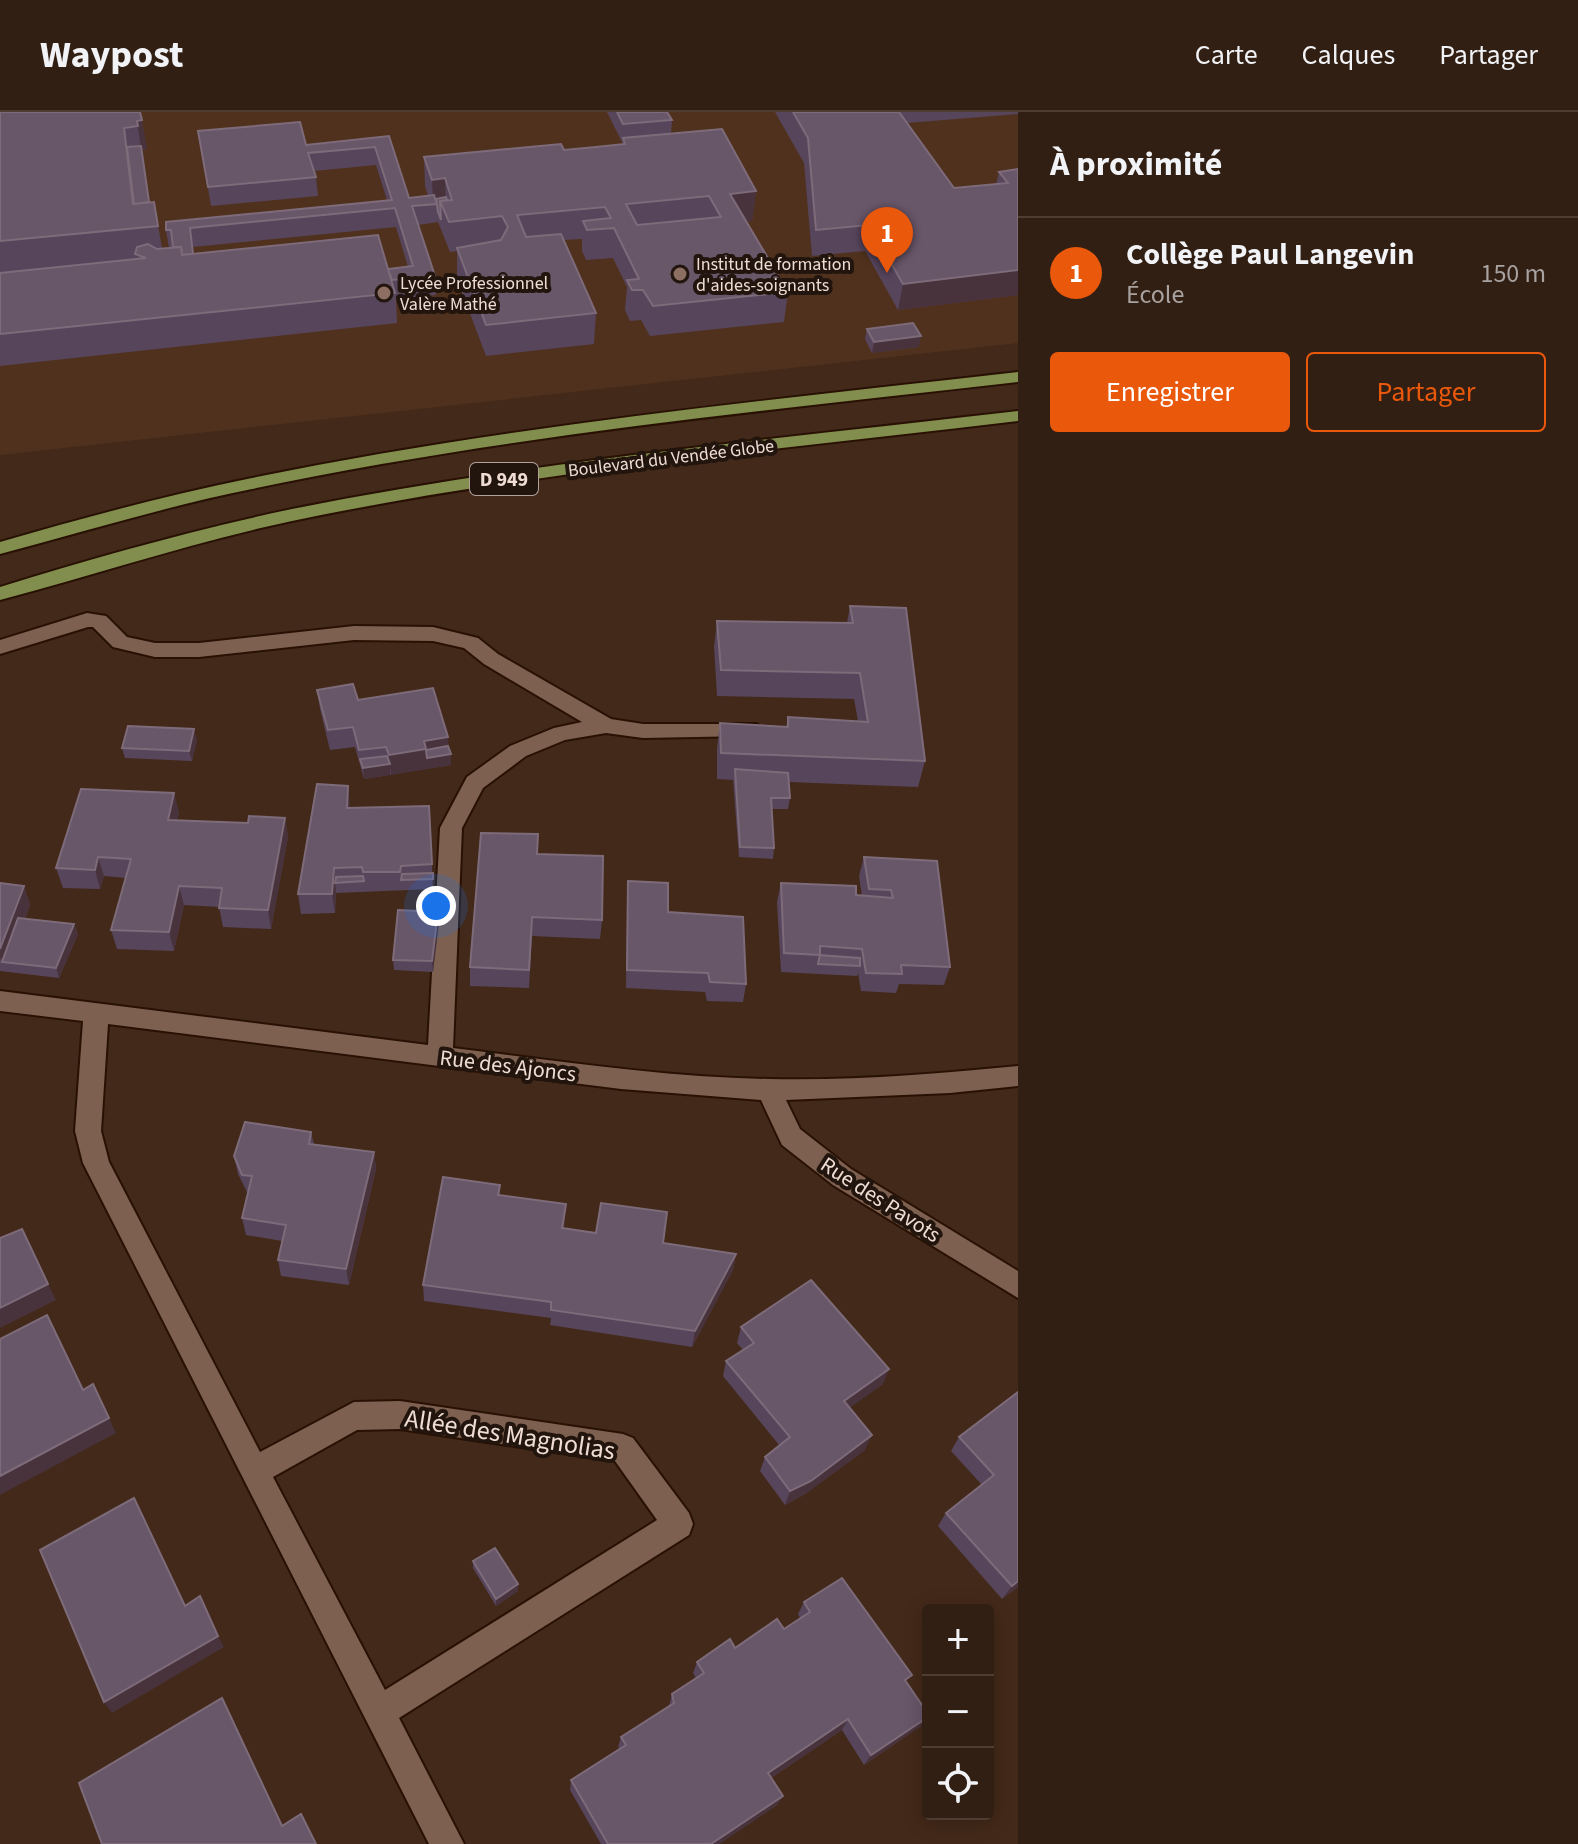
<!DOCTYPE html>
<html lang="fr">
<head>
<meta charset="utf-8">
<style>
	:root { --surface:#321f13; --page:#3a271c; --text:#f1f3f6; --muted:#a8a2a0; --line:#4d3d33; --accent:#ea580c }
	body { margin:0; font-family:"Source Sans 3",sans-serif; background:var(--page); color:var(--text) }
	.controls { position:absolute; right:24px; bottom:24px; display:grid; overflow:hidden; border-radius:8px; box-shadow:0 4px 20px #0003 }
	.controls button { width:72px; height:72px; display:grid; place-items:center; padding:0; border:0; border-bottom:2px solid var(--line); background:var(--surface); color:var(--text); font:40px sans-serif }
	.you { position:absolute; left:436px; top:794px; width:28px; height:28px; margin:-20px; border:6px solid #fff; border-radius:50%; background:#1a73e8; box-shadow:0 0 0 12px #1a73e833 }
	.badge { display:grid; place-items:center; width:52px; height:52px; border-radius:50%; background:var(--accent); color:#fff; font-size:26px; font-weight:700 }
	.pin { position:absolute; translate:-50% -66px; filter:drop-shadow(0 2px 4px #0008) }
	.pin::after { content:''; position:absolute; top:42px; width:28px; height:24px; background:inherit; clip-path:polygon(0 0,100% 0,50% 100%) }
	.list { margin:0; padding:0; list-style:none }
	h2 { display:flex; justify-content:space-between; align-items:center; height:104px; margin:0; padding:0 32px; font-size:34px }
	h2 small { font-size:26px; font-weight:400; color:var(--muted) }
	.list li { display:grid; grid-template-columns:52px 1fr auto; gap:24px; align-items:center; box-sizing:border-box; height:112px; padding:0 32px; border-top:2px solid var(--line) }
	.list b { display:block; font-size:30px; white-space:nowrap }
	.list p { margin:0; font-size:26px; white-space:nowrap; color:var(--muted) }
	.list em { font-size:26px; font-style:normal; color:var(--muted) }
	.actions { display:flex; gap:16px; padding:24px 32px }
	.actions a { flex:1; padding:18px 0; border:2px solid var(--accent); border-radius:8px; text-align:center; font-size:28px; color:var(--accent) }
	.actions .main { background:var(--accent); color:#fff }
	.icon { flex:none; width:44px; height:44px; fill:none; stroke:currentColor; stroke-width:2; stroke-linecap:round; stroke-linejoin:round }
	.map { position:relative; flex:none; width:1018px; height:1732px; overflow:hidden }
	header { display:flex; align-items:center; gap:48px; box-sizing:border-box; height:112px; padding:0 40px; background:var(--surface); border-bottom:2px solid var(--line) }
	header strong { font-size:38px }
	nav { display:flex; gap:44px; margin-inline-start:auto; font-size:28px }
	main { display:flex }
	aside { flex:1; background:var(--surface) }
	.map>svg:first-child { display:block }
</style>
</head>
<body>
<header>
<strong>Waypost</strong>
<nav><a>Carte</a><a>Calques</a><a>Partager</a></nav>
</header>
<main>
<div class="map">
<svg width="1018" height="1732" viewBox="0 0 1018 1732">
	<rect width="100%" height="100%" fill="#432919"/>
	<polygon fill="#50311d" points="0,0 1018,0 1018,231 0,343"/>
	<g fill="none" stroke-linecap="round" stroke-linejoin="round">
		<defs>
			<path id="minor" d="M87,501L106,504L127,525L155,531H199L354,514L433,515L478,526L498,542L611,607L643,612H757L761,617L757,622L750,624L643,626L606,621L565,628L526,644L483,676L462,716L453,936C557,949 663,965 768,967C851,969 936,962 1018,954V974L950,981L786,988L800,1017L851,1057L1018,1159V1186L833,1073L782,1033L761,988L621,977L108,912L101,1019L109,1050L260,1340L354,1290L400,1289L623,1322L633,1326L689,1401L693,1412L689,1423L399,1606L464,1732H429L83,1051L75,1019L83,909L0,899V879L428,933L440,716L467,665L510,634L554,616L582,610L484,552L464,536L433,529L354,528L199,545H155L113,535L93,515H88L0,542V528ZM400,1317L615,1349L657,1408L385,1578L273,1365L357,1318Z"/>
			<g id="major">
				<path d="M1018,260V270C762,299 504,324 252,377C167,394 84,420 0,442V430C83,406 167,383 252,366C505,314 762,289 1018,260Z"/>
				<path d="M1018,299V309C776,338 531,359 292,409C193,430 98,462 0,488V475C96,445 193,418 292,397C531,349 776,327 1018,299Z"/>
			</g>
		</defs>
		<use href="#minor" stroke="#281103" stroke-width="4"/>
		<use href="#major" stroke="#281103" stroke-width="4"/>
		<use href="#minor" fill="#7d604f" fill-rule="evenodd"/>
		<use href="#major" fill="#818e4d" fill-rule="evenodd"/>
	</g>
	<g fill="#57455c" fill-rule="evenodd">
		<path d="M0,0H140L147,37L142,38L149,90H154L162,136H169L166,118L387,88L376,53L314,59L316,65L318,84L211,94L198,19L306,33L389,24L409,86L428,84L425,74L424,45L564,38L623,32L607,0H667L672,8L671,22L756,79L752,109H746L788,180L784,210L650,224L641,208L630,209L625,198L627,175L613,146L586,148L582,139V127L564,128L596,201L594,232L486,244L457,167V139L450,140L438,110L418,113L435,164L436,183L396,187L397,211L0,254ZM396,115L408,155L388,157L194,142L193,135Z"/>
		<polygon points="775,0 1018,0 1018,2 907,11 954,76 996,72 999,60 1018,57 1018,183 898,198 865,139 812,144 804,51"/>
		<polygon points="867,217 919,235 872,241 865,227"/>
		<polygon points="850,494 925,649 918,675 789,670 790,686 788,697 771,697 774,736 773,747 739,745 733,668 717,667 717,637 720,611 786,615 788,605 858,609 854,587 717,584 714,535 717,509 847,511"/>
		<polygon points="317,578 358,588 448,634 451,653 364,667 355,635 330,638 320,597"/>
		<polygon points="197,628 192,649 125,646 122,636"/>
		<polygon points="174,681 179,701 177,708 248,711 285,706 288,725 271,817 223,815 219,795 184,793 174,839 117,837 111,818 126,766 104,764 100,777 63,776 56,756"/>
		<polygon points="429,694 433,777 336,781 335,801 301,802 298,782 350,696"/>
		<polygon points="538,742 602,808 600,827 532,824 529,876 470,874 470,855"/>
		<polygon points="864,745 950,855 944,873 899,872 896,881 861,879 858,861 857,864 781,860 777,790 781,771 862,784 859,764"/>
		<polygon points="628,769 668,800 746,872 743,890 707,889 705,880 626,876 627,788"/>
		<polygon points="0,771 24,774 30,793 25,807 74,812 78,822 59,866 0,859"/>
		<polygon points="438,800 439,810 433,860 394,858 393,848"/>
		<polygon points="311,1020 314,1032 374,1040 376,1057 349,1173 281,1164 278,1148 282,1129 246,1123 242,1106 248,1080 247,1080 238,1062 234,1044"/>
		<polygon points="500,1073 500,1083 566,1092 564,1116 736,1142 733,1158 692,1235 550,1213 551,1206 424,1189 423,1173"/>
		<polygon points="741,1215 883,1272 849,1296 865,1338 805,1382 785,1393 760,1359 765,1345 779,1333 723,1264 726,1249 743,1238 737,1231"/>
		<polygon points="1018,1280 1018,1475 1002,1487 938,1414 946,1401 982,1373 951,1339 959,1325"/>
		<polygon points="473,1449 518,1472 518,1479 496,1494 473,1456"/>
		<polygon points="804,1490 906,1570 921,1614 864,1653 842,1618 771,1666 783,1684 777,1693 719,1732 601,1732 570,1678 571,1668 620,1637 618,1635 621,1625 669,1594 672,1582 696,1566 693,1561 697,1550 784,1517 800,1506 798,1502"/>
	</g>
	<g fill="#48333c">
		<polygon points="142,8 147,37 142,38 153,120 137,9"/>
		<polygon points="445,66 446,96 440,89 433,87 432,68"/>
		<polygon points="756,79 752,109 727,112 730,82"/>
		<polygon points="1018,158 1018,183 898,198 903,172"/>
		<polygon points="921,224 919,235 872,241 874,230"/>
		<polygon points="194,617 197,628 192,649 189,639"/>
		<polygon points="448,625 449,642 451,642 451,653 391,663 389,643 424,629"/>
		<polygon points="390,652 390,663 364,667 363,656"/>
		<polygon points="348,674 350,693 349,715 347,696"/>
		<polygon points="174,681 179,701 172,727 168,708"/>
		<polygon points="285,706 288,725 271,817 268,798"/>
		<polygon points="98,745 104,764 100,777 95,758"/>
		<polygon points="334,756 336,781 335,801 332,782"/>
		<polygon points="24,774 30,793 9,851 2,850 0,845 0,837"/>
		<polygon points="179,774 184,793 174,839 169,820"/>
		<polygon points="438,800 439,810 433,860 432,849"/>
		<polygon points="74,812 78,822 59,866 56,856"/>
		<polygon points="374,1040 376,1057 349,1173 346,1157"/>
		<polygon points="736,1142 733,1158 692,1235 695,1219"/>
		<polygon points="48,1172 56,1188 0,1216 0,1196"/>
		<polygon points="889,1257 883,1272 838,1304 844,1289"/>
		<polygon points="109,1306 116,1321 0,1383 0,1364"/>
		<polygon points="872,1323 865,1338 805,1382 785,1393 790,1379"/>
		<polygon points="1018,1469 1018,1475 1002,1487 1012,1474"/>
		<polygon points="518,1472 518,1479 496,1494 496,1487"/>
		<polygon points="218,1524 224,1535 112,1601 104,1590"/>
		<polygon points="928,1605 921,1614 864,1653 871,1643"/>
		<polygon points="848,1607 842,1618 763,1671 768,1661"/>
		<polygon points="783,1684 777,1693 719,1732 711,1732"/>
	</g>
	<g fill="#685669" stroke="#7d6b7a" stroke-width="2" fill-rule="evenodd">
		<polygon points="0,0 140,0 142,8 137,9 138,14 124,16 133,92 154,90 158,114 0,129"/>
		<polygon points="617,0 667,0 672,8 623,12"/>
		<polygon points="793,0 899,0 954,76 1008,71 999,60 1018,57 1018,158 903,172 869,113 816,118 808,26"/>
		<polygon points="300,10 306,33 389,24 409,86 434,83 437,92 412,94 435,164 392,168 388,157 413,154 395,96 190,116 193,142 182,143 181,135 173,135 171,118 166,118 166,110 392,88 375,35 308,41 316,65 208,75 198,19"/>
		<path d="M722,17L756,79L730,82L788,180L653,194L643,178H632L627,168L639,167L614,116L587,118L583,109L611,106L605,95L517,103L526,125L561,122L596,201L486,213L457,136L501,128L508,115L502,104L449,110L440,89L452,88L445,66L432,68L424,45L561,32L564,38L596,35L625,32L623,26ZM709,84L721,105L637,113L626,92Z"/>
		<polygon points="141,34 149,90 134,92 127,35"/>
		<polygon points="446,85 447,88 440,89 441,108 438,100 436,87"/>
		<polygon points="378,123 395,181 0,222 0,161 146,146 135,142 137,135 148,132 157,137 181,135 182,143"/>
		<polygon points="913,211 921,224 874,230 867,217"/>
		<polygon points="850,494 906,496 925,649 721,641 720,611 788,615 788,605 868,610 860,561 721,558 717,509 853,511"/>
		<polygon points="353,572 358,588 433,576 448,625 424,629 426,637 389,643 386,635 359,638 353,615 328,618 317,578"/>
		<polygon points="128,614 194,617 189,639 122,636"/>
		<polygon points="448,634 451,642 427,646 426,638"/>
		<polygon points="387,644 390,652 363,656 360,647"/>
		<polygon points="735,657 788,661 790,686 771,686 774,736 740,735"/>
		<polygon points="317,672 348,674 347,696 429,694 432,752 401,754 400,760 363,760 362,755 334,756 332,782 298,782"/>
		<polygon points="81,677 174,681 168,708 248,711 249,704 285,706 268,798 219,796 222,776 179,774 169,820 111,818 131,747 98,745 95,758 56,756"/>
		<polygon points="481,721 538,722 537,742 603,744 602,808 532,805 529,858 470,855"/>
		<polygon points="864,745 937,749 950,855 901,853 902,862 866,861 862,837 820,834 820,843 784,841 781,771 856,774 856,783 893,786 891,778 869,777"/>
		<polygon points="433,761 433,767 401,768 402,762"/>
		<polygon points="363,764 364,769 335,771 336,765"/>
		<polygon points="628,769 668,771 668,800 743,805 746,872 710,870 708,861 627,858"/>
		<polygon points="0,771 24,774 0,837"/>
		<polygon points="398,798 438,800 432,849 393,848"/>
		<polygon points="18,806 74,812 56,856 2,850"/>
		<polygon points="818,843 860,846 860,854 818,852 820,843"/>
		<polygon points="245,1010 311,1020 309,1032 374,1040 346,1157 278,1148 286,1113 242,1106 252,1064 242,1063 234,1044"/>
		<polygon points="443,1065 500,1073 498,1083 566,1092 562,1116 596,1121 601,1091 667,1100 663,1131 736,1142 695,1219 551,1198 551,1190 423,1173"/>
		<polygon points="22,1117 48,1172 0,1196 0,1126"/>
		<polygon points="811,1168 889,1257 844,1289 872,1323 811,1369 790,1379 765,1345 790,1325 726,1249 754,1231 741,1215"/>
		<polygon points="47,1203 83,1278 93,1272 109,1306 0,1364 0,1227"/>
		<polygon points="1018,1280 1018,1469 1012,1474 946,1401 994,1363 959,1325"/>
		<polygon points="134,1386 185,1494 200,1484 218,1524 104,1590 40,1438"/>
		<polygon points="495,1436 518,1472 496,1487 473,1449"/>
		<polygon points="842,1466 912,1563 905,1568 928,1602 928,1605 871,1643 848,1607 768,1661 783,1684 711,1732 608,1732 571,1668 626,1633 621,1625 674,1591 672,1582 704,1561 697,1550 730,1527 735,1536 777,1507 784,1517 810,1500 804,1490"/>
		<polygon points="222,1586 282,1714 301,1702 316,1732 102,1732 79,1671"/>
	</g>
	<g fill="#8d6e63" stroke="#21150e" stroke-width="3">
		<circle cx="680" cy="162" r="8"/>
		<circle cx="384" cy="181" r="8"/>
	</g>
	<g text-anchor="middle" stroke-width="8" stroke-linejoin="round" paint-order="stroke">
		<g font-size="18" fill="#efddd4" stroke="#21150e" text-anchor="start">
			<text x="696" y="158">Institut de formation<tspan x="696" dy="21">d'aides-soignants</tspan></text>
			<text x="400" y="177">Lycée Professionnel<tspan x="400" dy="21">Valère Mathé</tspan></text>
		</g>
		<g font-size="18" fill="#efddd4" stroke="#21150e">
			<text transform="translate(671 346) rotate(-7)" y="6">Boulevard du Vendée Globe</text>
		</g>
		<rect fill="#21150e" stroke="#b1a199" stroke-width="2" x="470" y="351" width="68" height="32" rx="6"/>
		<g font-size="20" font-weight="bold" fill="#efddd4">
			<text x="504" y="374">D 949</text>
		</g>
		<g font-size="22" fill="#efddd4" stroke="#21150e">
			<text transform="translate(508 953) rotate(7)" y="8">Rue des Ajoncs</text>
			<text transform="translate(881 1087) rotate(33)" y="8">Rue des Pavots</text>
		</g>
		<g font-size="26" fill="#efddd4" stroke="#21150e">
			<text transform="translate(510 1322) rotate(9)" y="9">Allée des Magnolias</text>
		</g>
	</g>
</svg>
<div class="controls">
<button>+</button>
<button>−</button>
<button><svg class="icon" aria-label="locate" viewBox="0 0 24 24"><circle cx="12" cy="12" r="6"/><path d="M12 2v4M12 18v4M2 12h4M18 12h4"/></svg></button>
</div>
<div class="you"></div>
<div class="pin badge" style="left:887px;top:161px">1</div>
</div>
<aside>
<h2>À proximité<small></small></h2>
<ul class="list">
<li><span class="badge">1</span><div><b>Collège Paul Langevin</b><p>École</p></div><em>150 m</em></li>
</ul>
<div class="actions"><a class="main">Enregistrer</a><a>Partager</a></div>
</aside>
</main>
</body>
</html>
